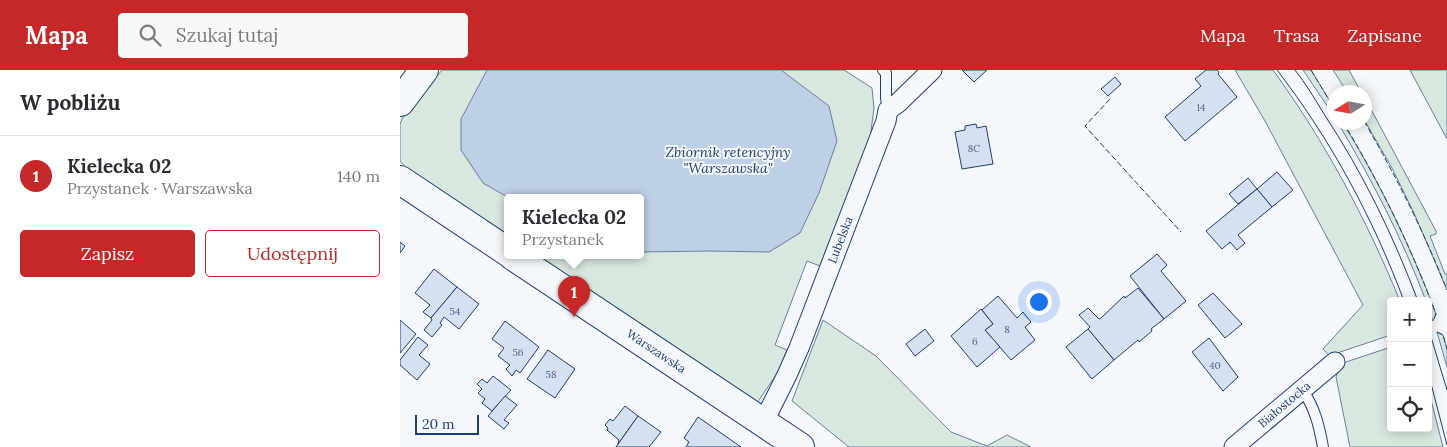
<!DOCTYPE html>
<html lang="pl">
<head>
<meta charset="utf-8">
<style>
	:root { --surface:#fff; --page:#f7f7f7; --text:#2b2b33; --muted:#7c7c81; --line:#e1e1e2; --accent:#c62828 }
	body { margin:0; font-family:Lora,serif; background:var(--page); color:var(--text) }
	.controls { position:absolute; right:15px; bottom:15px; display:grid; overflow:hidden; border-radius:5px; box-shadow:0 2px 12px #0003 }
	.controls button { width:45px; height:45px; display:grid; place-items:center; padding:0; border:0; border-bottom:1px solid var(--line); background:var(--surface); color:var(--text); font:25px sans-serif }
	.compass { position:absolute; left:927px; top:15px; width:45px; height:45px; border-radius:50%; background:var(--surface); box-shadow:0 2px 12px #0003; rotate:259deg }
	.scale { position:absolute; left:15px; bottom:12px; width:64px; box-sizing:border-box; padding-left:5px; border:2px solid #1d3f73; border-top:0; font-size:14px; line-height:18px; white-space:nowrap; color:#1d3f73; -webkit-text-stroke:4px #f4f7fb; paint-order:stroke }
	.you { position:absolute; left:638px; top:231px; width:18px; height:18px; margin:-12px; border:4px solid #fff; border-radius:50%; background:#1a73e8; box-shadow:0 0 0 8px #1a73e833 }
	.badge { display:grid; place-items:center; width:32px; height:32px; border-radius:50%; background:var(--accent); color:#fff; font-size:16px; font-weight:700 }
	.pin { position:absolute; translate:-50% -41px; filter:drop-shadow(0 1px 2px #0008) }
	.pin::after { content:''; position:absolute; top:26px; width:18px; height:15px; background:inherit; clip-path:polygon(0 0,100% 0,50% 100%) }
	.popup { position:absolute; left:104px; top:124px; width:140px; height:65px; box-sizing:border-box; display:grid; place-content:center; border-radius:5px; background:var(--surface); filter:drop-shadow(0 1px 4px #0005); font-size:16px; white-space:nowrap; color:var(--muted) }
	.popup b { font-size:19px; color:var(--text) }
	.popup::after { content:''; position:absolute; left:50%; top:100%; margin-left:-10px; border:10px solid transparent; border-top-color:var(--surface) }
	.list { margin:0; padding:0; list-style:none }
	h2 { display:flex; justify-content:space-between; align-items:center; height:65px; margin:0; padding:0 20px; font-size:21px }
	h2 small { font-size:16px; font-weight:400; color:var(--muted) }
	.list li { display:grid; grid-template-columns:32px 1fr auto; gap:15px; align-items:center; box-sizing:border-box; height:80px; padding:0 20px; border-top:1px solid var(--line) }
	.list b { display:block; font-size:19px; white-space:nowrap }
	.list p { margin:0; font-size:16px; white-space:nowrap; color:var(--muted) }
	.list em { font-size:16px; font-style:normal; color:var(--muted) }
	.actions { display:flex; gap:10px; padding:15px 20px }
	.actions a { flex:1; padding:11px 0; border:1px solid var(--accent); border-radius:5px; text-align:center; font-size:18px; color:var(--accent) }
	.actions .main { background:var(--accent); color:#fff }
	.icon { flex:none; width:28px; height:28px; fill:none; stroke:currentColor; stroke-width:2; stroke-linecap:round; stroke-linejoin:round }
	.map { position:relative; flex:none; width:1047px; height:377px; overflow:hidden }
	header { display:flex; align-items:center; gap:30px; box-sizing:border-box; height:70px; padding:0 25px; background:var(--accent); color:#fff }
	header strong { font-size:24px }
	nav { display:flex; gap:28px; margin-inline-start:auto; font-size:18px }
	.search { width:350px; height:45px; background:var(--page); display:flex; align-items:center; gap:12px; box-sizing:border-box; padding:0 18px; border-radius:5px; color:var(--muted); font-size:19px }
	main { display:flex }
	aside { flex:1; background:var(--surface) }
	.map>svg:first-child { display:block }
</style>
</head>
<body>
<header>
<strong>Mapa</strong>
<div class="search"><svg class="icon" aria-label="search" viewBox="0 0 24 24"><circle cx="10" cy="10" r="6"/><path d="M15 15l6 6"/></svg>Szukaj tutaj</div>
<nav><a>Mapa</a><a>Trasa</a><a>Zapisane</a></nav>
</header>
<main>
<aside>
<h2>W pobliżu<small></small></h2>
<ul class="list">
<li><span class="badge">1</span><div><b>Kielecka 02</b><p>Przystanek · Warszawska</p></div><em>140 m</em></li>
</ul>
<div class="actions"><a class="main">Zapisz</a><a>Udostępnij</a></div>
</aside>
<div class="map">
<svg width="1047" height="377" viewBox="0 0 1047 377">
	<rect width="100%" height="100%" fill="#f4f7fb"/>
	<g fill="#d7e8df" stroke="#687fa3">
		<polygon points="42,0 444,0 472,18 474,38 470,69 420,196 407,191 375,275 387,280 378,302 357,333 136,186 240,186 240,128 108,128 108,167 10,102 0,91 0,54 3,47"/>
		<path d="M835,0H873C925,72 966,148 1000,231H991V265L940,282L932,289L923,279L963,235L865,51Z"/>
		<polygon points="903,0 911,0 934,38 934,46"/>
		<polygon points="933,0 949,0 961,22 947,22"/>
		<polygon points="1010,0 1047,0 1047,69"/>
		<polygon points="965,28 1036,161 1036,164 1030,166 1045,204 1047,204 1047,220 1014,143 992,98 965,51"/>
		<path d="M938,53H943C980,113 1011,177 1036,244L1033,251L1028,238V231H1026C1002,168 972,110 938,53Z"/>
		<polygon points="423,250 476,286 551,362 587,376 607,365 631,377 449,377 392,331"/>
		<polygon points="1037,262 1043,265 1047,279 1047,297"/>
		<polygon points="991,277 991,358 1028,358 1028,318 1043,377 950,377 936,307 940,297 946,292"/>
	</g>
	<polygon fill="#bed0e5" stroke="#687fa3" points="87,0 381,0 429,36 437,71 419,123 400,163 369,182 309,181 240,182 240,128 109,128 83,113 61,80 61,49"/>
	<g fill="#d5e0f0" stroke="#1d3f73">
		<polygon points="562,0 587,0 574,12"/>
		<polygon points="806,0 817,0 819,2 818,4 837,27 785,71 765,47 801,16 795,9"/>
		<polygon points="715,7 721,14 708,26 701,19"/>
		<polygon points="576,54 577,58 586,56 593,94 562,99 555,62 565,60 565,56"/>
		<polygon points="877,102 893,120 872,137 857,119"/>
		<polygon points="848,108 857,119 838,134 829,124"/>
		<polygon points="857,119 872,137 838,165 845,173 837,180 830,172 822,179 806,161"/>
		<polygon points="0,172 5,176 0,183"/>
		<polygon points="757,184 767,195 761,201 786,231 764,249 730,206"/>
		<polygon points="34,199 57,217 31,248 23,242 30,235 15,223"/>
		<polygon points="57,217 79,234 59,259 44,247 40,253 42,255 32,267 24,260 32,250 31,248"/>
		<polygon points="738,218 764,249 751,259 752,261 739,272 738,270 714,290 688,259 690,257 679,245 688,238 699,249 701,248 724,226 725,228"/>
		<polygon points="813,223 842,254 825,268 798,235"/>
		<polygon points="598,226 617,248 623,242 631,252 625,257 635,270 611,290 585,260 593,254 582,240"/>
		<polygon points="581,239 593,254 585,260 600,277 577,297 551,266"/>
		<polygon points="0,250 16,264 0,283"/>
		<polygon points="105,251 139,277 120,303 116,300 112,306 106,299 110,295 98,286 104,278 92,269"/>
		<polygon points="525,259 534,271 515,286 506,274"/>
		<polygon points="688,259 714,290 692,309 666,277"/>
		<polygon points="18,267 28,275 19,285 30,294 17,310 0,295 0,290"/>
		<polygon points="809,268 838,307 823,321 792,282"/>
		<polygon points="148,280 175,299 155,328 127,309"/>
		<polygon points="93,306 111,320 92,341 82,333 85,329 78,323 82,319 77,314 82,309 87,313"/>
		<polygon points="105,326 117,335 104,350 109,353 104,359 88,346"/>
		<polygon points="225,336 238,346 218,374 219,370 207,360 208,358 205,355 210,349 213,351"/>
		<polygon points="238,346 261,362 249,377 216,377"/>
		<polygon points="298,347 341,377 286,377 289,372 284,368"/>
	</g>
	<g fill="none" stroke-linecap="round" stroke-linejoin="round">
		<defs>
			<g id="lane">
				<polyline points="483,0 486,3 486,28 488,40"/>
				<path d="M902,319C915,338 919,355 923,377"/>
			</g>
			<g id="street">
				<path id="s1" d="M363,353L387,305L399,278L486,51L488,40L498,33L532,0"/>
				<path id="s2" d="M834,377L935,292"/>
			</g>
			<g id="secondary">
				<polyline points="0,32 24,0"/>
				<polyline points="0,110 108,182"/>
				<path id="s3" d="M113,186L400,377"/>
			</g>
		</defs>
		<use href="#lane" stroke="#1d3f73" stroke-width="12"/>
		<use href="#street" stroke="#1d3f73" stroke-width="21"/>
		<use href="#secondary" stroke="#1d3f73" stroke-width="30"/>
		<use href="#lane" stroke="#f4f7fb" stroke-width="10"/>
		<use href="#street" stroke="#f4f7fb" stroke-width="19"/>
		<use href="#secondary" stroke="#f4f7fb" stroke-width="28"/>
		<g stroke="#1d3f73" stroke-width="1">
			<path d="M877,0C931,70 973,148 1004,231"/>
			<path d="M895,0C906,14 915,29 924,44C963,103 993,165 1018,231"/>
			<polyline points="1028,257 1047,320"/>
			<polyline points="1028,302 1047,375"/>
		</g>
		<g stroke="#1d3f73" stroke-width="1" stroke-dasharray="6 2.5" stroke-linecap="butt">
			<polyline points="911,0 934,38"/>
			<polyline points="710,29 685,56 781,162"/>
			<path d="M964,51C996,106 1024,162 1047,220"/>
			<path d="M943,52C980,113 1011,177 1036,244L1033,251"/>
			<polyline points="1037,262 1043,265 1047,279"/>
		</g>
	</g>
	<g text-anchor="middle" stroke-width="4" stroke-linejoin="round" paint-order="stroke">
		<g font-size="10" fill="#4b6792">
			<text x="801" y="41">14</text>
			<text x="574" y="82">8C</text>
			<text x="55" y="245">54</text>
			<text x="607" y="263">8</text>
			<text x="575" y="275">6</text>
			<text x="118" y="286">56</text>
			<text x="815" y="299">40</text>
			<text x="151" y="308">58</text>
		</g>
		<g font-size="12" fill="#1d3f73" stroke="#f4f7fb">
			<text dy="4" stroke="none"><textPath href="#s1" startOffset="199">Lubelska</textPath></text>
			<text dy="4" stroke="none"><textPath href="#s3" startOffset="172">Warszawska</textPath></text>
			<text dy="4" stroke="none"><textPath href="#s2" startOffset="66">Białostocka</textPath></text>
		</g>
		<g font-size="14" font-style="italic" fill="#1d3f73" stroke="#f4f7fb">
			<text x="328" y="87">Zbiornik retencyjny<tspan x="328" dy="16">"Warszawska"</tspan></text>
		</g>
	</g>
</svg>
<div class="controls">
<button>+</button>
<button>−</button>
<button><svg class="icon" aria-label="locate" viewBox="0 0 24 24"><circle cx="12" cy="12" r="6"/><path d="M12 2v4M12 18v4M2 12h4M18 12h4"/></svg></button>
</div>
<svg class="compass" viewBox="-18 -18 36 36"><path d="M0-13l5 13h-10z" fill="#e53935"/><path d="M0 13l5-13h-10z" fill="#7c7c81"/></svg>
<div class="scale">20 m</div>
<div class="you"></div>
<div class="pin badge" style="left:174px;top:247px">1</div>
<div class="popup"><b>Kielecka 02</b>Przystanek</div>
</div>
</main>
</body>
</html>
